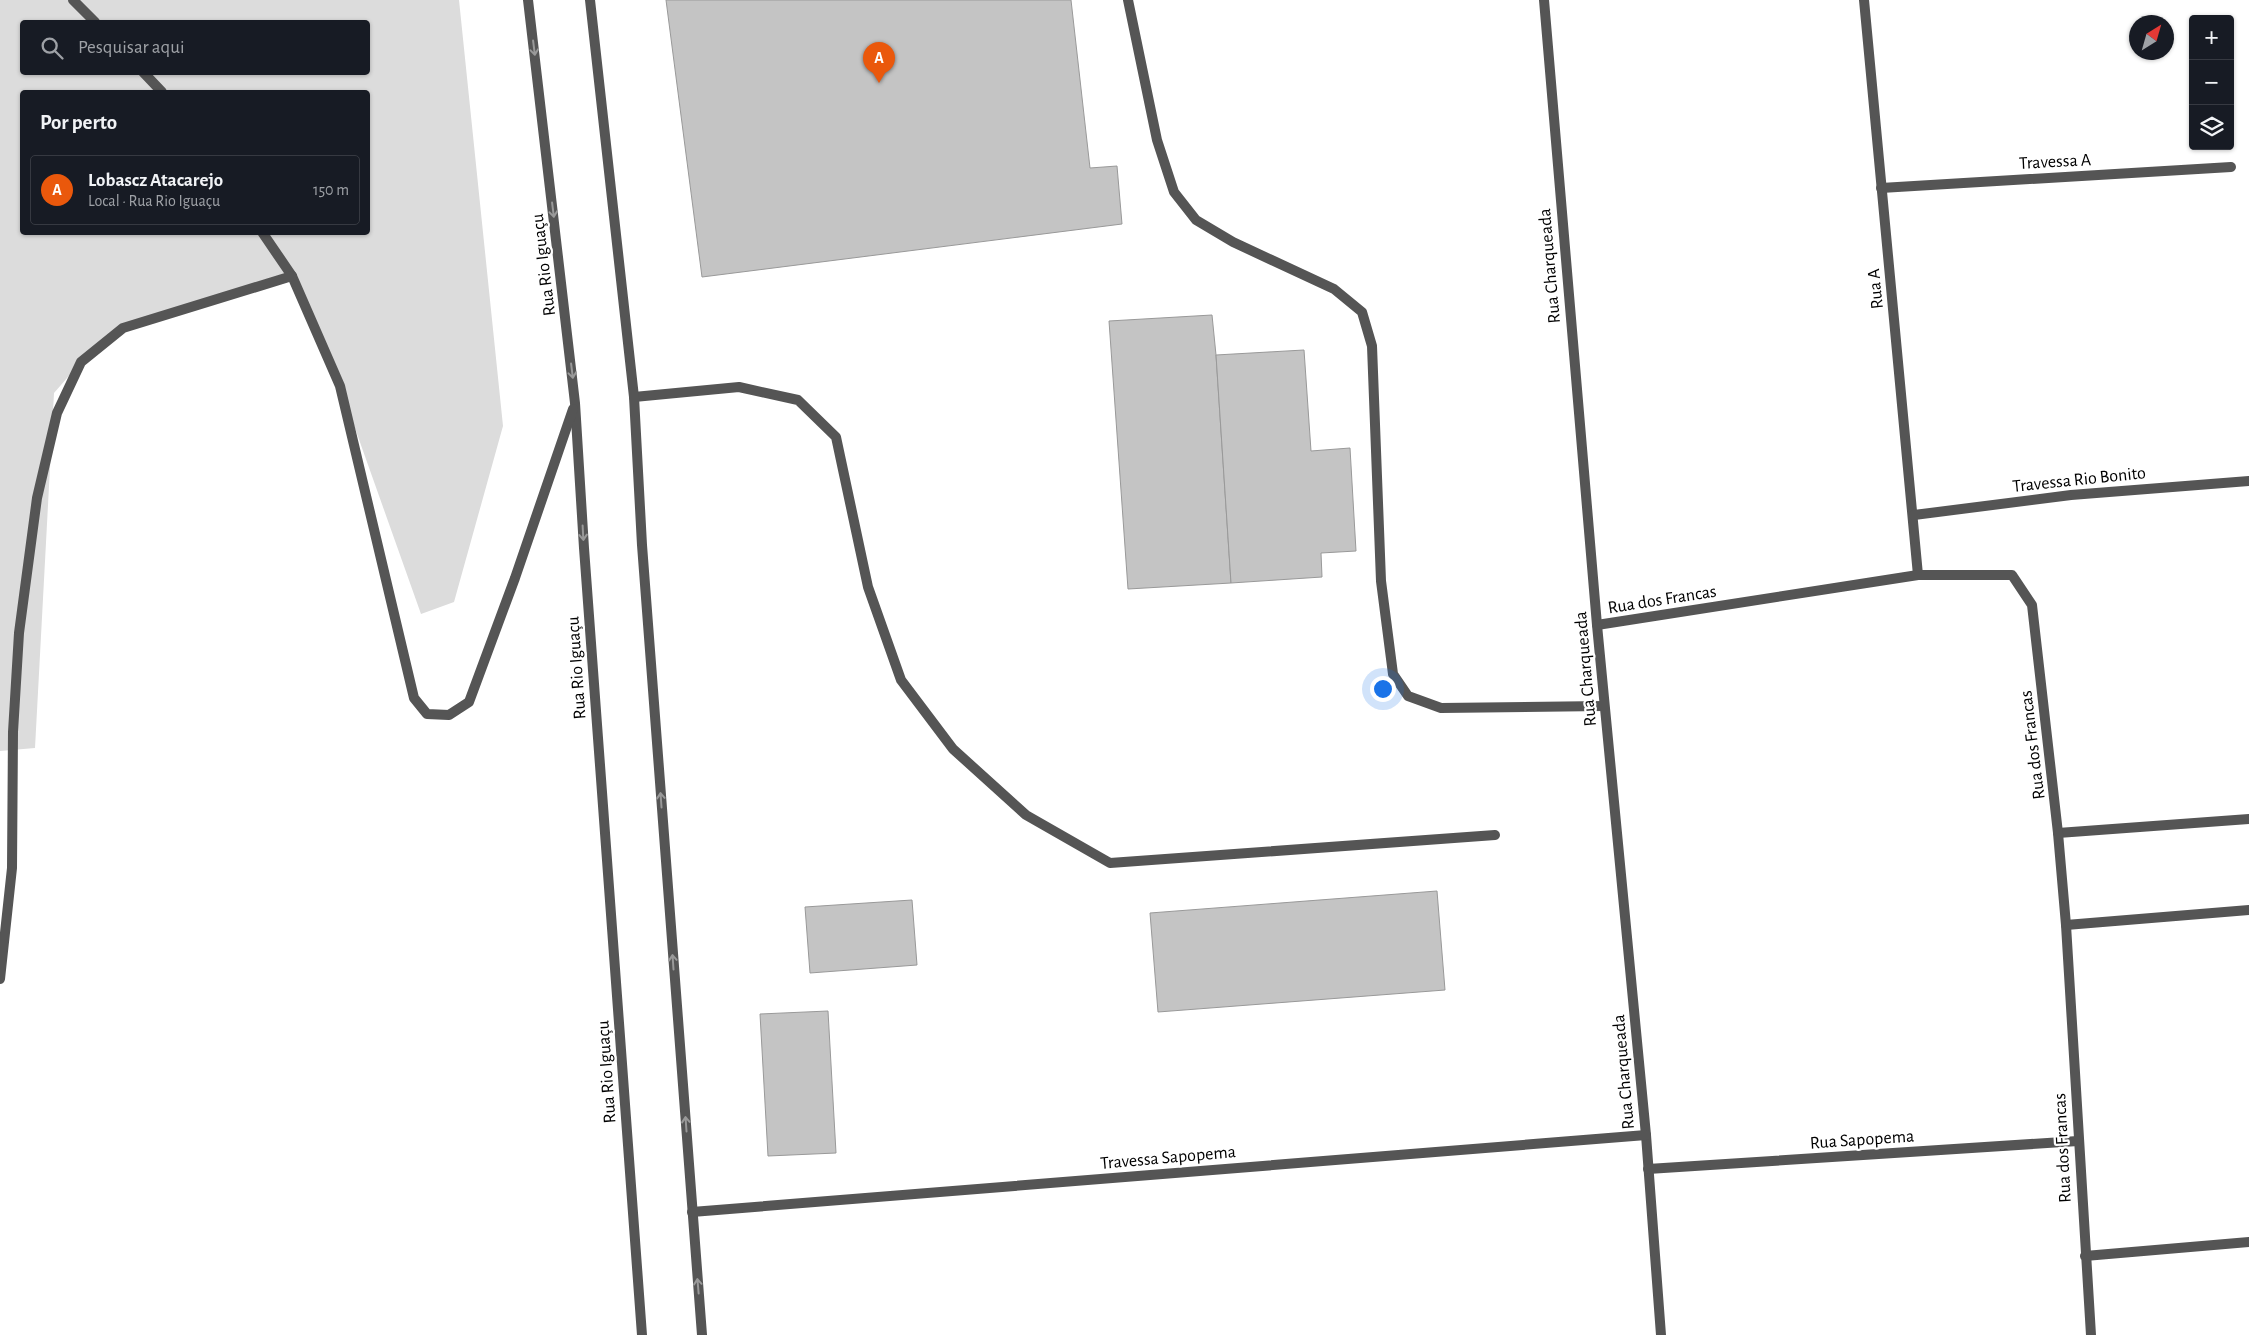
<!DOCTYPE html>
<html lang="pt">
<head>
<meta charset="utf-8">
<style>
	:root { --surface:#171b24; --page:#242831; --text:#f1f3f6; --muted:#9ea1a6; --line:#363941; --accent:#ea580c }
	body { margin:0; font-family:"Alegreya Sans",sans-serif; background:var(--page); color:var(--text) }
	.controls { position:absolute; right:15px; top:15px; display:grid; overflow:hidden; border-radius:5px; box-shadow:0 1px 4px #0004 }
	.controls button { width:45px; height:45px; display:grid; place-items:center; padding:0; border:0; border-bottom:1px solid var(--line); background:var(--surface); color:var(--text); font:25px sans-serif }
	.compass { position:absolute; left:2129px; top:15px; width:45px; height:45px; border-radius:50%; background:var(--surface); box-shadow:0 1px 4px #0004; rotate:37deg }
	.you { position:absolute; left:1382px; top:688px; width:18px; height:18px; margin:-12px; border:4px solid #fff; border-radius:50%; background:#1a73e8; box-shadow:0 0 0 8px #1a73e833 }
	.badge { display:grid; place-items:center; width:32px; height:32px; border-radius:50%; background:var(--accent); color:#fff; font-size:16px; font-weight:700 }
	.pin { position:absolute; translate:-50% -41px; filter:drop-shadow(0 1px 2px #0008) }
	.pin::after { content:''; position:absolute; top:26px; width:18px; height:15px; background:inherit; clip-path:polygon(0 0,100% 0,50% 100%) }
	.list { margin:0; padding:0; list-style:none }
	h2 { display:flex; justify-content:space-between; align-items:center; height:65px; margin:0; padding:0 20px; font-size:21px }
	h2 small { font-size:16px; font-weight:400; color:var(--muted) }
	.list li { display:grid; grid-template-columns:32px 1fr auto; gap:15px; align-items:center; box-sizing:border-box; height:70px; margin:0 10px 10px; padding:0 10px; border:1px solid var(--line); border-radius:5px }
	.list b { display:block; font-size:19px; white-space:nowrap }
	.list p { margin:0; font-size:16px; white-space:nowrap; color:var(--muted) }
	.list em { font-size:16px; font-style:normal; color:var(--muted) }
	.icon { flex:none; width:28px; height:28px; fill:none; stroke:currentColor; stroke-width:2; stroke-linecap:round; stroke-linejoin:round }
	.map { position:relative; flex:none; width:2249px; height:1335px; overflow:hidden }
	.search { position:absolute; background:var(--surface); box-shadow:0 1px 4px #0004; left:20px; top:20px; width:350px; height:55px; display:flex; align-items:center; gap:12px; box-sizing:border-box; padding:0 18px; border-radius:5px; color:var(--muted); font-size:19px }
	.panel { position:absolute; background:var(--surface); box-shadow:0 1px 4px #0004; left:20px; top:90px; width:350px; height:145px; border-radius:5px }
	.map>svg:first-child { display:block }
</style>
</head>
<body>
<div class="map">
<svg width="2249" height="1335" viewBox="0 0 2249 1335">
	<rect width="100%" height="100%" fill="#fff"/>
	<path fill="#dcdcdc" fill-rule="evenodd" d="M0,0H459L503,426L454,602L421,614L340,386L292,276L123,328L81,362L54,393L35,748L0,751ZM22,22H368V72H22ZM22,92H368V232H22Z"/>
	<g fill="#c4c4c4" stroke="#999">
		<polygon points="666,0 1071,0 1090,168 1117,166 1122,224 702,277"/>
		<polygon points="1212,315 1216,355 1231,583 1128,589 1109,321"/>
		<polygon points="1304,350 1311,451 1350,448 1356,551 1321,553 1322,577 1231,583 1216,355"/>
		<polygon points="1437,891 1445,990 1158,1012 1150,913"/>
		<polygon points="912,900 917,965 810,973 805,907"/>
		<polygon points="828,1011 836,1153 768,1156 760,1014"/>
	</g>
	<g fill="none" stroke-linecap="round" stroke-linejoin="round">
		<g stroke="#555" stroke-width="10">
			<polyline points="1128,0 1157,140 1174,192 1196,220 1233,242 1334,289 1362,312 1372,346 1381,581 1393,674 1408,696 1441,708 1604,706"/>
			<polyline points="634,397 739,387 798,400 836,437 868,587 901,680 953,749 1026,815 1110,863 1495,835"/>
			<polyline points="2058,833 2249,819"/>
			<polyline points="2066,925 2249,910"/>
			<polyline points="2085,1256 2249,1242"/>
		</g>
		<g stroke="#555" stroke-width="10">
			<polyline points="73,0 95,22"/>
			<polyline points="528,0 575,403 584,548 642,1335"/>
			<polyline points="590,0 634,397 642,545 702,1335"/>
			<polyline points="1544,0 1597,625 1646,1135 1661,1335"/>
			<polyline points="1864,0 1918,575"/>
			<polyline points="143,72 162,92"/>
			<polyline points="1881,188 2231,167"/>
			<polyline points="262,232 292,276 340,386 414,698 427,714 449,715 469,702 515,578 573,409"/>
			<polyline points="1914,515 2071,495 2249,481"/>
			<polyline points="1597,625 1918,575 2012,575 2032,605 2058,833 2066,925 2091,1335"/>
			<polyline points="0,979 12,868 13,732 19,633 37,498 57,413 81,362 123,328 292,276"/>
			<polyline points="1648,1169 2078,1141"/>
			<polyline points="692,1212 1646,1135"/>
		</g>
	</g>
	<defs><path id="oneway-shaft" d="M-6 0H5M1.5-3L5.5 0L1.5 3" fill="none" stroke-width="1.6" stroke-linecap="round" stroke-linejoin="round" transform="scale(1.25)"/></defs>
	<g stroke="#999">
		<use href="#oneway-shaft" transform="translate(534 48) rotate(83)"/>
		<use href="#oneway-shaft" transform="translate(553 210) rotate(83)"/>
		<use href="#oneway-shaft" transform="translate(572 371) rotate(83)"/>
		<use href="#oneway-shaft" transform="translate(583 533) rotate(87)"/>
		<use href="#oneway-shaft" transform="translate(661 800) rotate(-94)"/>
		<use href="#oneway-shaft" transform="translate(673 962) rotate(-94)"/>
		<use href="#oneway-shaft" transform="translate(686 1124) rotate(-94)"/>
		<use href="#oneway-shaft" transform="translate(698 1286) rotate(-95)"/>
	</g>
	<g text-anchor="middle" stroke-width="4.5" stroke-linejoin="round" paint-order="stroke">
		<g font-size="18" fill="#000" stroke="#fff">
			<text transform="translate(2055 161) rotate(-3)" y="6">Travessa A</text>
			<text transform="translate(543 265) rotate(-97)" y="6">Rua Rio Iguaçu</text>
			<text transform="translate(1549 266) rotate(-95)" y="6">Rua Charqueada</text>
			<text transform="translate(1875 289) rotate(-96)" y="6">Rua A</text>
			<text transform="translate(2079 479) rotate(-6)" y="6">Travessa Rio Bonito</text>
			<text transform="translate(1662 599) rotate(-9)" y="6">Rua dos Francas</text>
			<text transform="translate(576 668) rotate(-94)" y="6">Rua Rio Iguaçu</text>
			<text transform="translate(1585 669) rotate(-95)" y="6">Rua Charqueada</text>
			<text transform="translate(2032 745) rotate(-97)" y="6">Rua dos Francas</text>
			<text transform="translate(606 1072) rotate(-94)" y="6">Rua Rio Iguaçu</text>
			<text transform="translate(1623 1072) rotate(-95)" y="6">Rua Charqueada</text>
			<text transform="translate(1862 1139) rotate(-4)" y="6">Rua Sapopema</text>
			<text transform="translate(2062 1148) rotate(-93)" y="6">Rua dos Francas</text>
			<text transform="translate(1168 1157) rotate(-5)" y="6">Travessa Sapopema</text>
		</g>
	</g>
</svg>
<div class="controls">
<button>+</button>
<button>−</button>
<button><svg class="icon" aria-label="layers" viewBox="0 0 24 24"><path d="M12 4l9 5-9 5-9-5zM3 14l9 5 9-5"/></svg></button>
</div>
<svg class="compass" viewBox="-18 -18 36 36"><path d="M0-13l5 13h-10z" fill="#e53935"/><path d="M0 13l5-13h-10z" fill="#9ea1a6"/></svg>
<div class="you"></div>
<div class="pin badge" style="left:879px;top:83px">A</div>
<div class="search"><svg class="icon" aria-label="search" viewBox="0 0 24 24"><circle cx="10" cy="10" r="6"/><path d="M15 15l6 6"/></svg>Pesquisar aqui</div>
<section class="panel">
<h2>Por perto<small></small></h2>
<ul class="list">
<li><span class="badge">A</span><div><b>Lobascz Atacarejo</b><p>Local · Rua Rio Iguaçu</p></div><em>150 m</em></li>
</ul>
</section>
</div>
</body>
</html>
